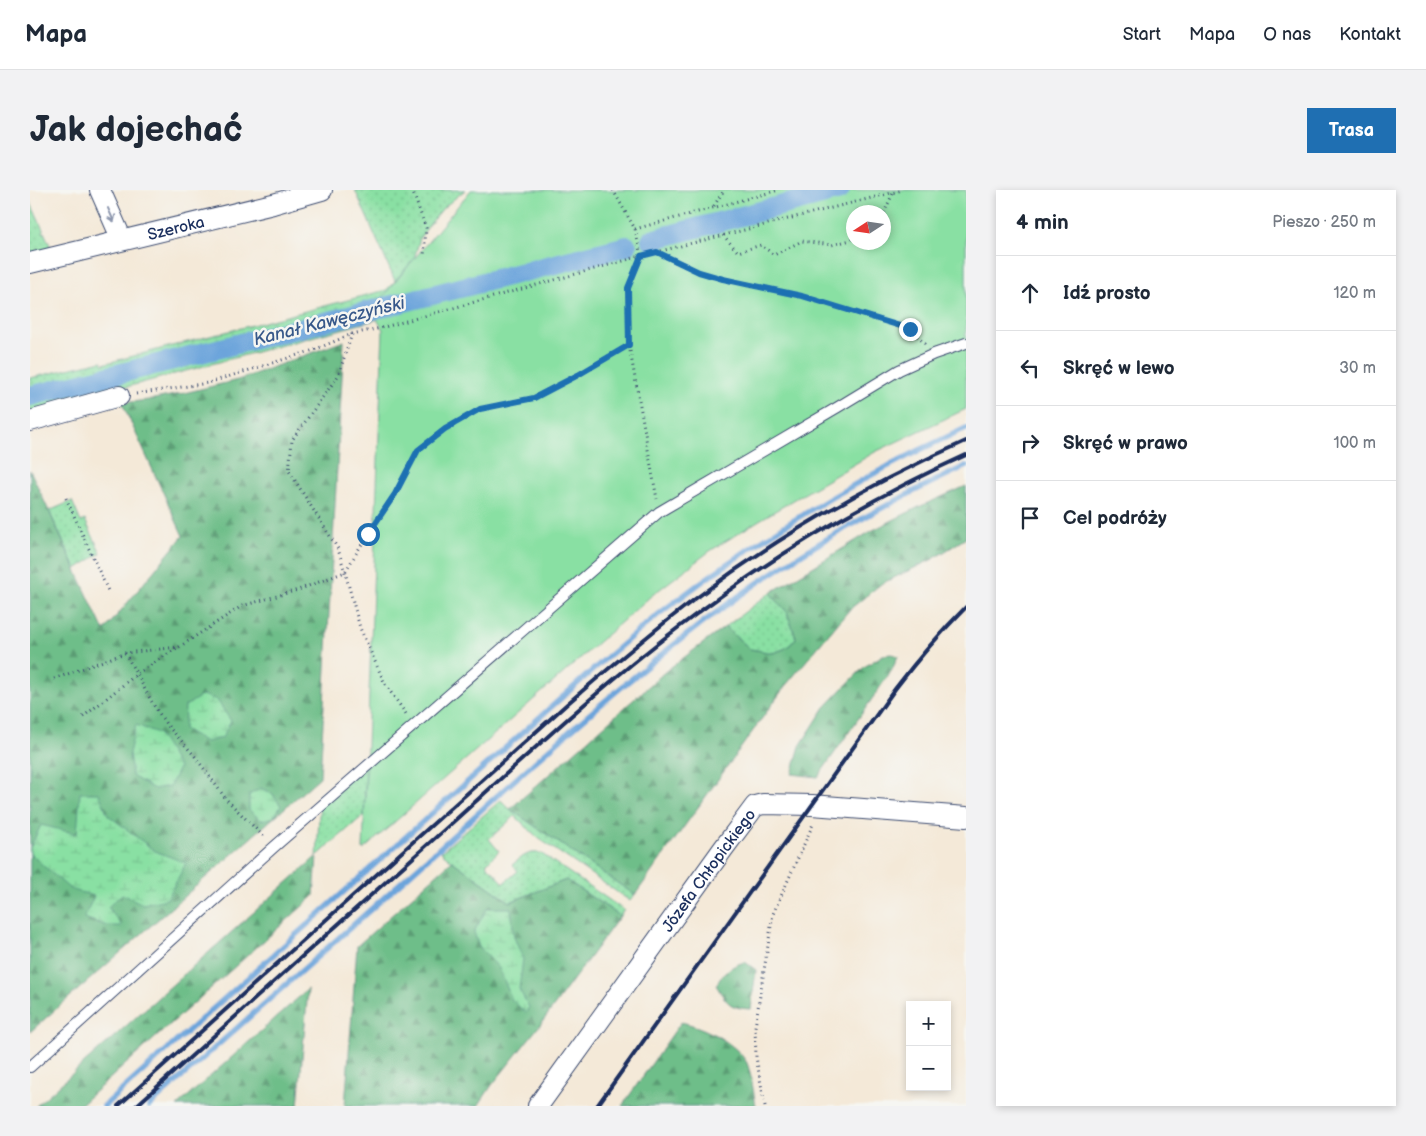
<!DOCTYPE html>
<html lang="pl">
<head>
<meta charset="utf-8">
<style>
	:root { --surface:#fff; --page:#f2f2f3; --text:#1f2937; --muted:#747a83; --line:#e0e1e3; --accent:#1f6fb2 }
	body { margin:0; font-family:"Balsamiq Sans",sans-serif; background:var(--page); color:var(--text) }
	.controls { position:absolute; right:15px; bottom:15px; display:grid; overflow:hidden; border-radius:0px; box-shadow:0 2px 8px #0003 }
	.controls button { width:45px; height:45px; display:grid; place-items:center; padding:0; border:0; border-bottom:1px solid var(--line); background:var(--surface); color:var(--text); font:25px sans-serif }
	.compass { position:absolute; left:816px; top:15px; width:45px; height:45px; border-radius:50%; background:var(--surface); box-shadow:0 2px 8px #0003; rotate:258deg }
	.stop { position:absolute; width:15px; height:15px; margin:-11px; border:4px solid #1f6fb2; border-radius:50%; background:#fff }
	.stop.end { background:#1f6fb2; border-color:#fff; box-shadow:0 1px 5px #0008 }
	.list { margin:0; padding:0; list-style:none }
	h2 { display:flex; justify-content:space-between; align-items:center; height:65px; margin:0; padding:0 20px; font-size:21px }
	h2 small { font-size:16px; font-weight:400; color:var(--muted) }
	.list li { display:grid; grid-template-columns:32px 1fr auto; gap:15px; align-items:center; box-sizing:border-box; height:75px; padding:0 20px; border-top:1px solid var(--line) }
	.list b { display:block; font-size:19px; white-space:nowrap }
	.list em { font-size:16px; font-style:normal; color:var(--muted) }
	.icon { flex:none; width:28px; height:28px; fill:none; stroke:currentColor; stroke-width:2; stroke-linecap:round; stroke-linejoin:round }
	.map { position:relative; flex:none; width:936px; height:916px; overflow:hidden; border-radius:0px }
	header { display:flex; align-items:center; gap:30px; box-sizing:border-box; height:70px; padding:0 25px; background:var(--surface); border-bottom:1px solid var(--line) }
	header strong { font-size:24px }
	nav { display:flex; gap:28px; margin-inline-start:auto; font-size:18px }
	.intro { display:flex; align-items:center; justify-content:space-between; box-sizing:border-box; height:120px; padding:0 30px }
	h1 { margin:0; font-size:35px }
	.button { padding:12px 22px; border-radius:0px; background:var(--accent); color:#fff; font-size:18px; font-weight:700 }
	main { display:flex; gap:30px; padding:0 30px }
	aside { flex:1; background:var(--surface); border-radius:0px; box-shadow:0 2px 8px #0003 }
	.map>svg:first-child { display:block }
</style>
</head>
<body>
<header>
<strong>Mapa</strong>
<nav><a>Start</a><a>Mapa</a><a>O nas</a><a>Kontakt</a></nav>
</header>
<div class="intro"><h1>Jak dojechać</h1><a class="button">Trasa</a></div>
<main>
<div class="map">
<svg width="936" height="916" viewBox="0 0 936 916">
	<defs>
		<pattern id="grass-dots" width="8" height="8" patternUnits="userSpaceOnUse" patternTransform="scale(1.25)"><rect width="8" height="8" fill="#89e0a3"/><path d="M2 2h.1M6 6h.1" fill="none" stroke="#76c08f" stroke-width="1.8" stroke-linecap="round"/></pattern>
		<pattern id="forest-firs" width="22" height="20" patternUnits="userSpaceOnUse" patternTransform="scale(1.25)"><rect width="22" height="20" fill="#6ebe89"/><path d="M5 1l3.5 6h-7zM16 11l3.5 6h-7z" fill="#5a9b73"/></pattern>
		<pattern id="wetland-marsh" width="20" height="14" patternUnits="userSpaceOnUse" patternTransform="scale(1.25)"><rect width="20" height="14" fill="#89e0a3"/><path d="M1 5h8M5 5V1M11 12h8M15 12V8" fill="none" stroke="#76c08f"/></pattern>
	</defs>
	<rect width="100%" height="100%" fill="#f6f6f2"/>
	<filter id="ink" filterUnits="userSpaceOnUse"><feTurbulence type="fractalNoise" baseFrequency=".02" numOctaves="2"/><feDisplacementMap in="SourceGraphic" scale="10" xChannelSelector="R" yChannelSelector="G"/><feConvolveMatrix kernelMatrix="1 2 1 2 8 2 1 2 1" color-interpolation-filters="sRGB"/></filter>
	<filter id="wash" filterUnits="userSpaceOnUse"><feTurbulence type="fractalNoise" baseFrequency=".0096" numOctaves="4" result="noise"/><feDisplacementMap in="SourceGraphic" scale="20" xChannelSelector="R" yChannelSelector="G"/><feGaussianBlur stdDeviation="1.12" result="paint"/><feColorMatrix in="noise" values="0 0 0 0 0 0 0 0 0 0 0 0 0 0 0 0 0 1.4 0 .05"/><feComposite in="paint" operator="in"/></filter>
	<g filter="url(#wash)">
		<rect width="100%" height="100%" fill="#f4e9d8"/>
		<g fill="url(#grass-dots)" stroke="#528880">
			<polygon points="325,0 435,0 413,18 400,34 390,48 384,69 365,91 371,123 0,223 0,188 72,171 73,174 356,100 365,91"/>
			<polygon points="0,11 23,62 0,67"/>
			<polygon points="42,311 51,332 55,330 71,363 46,379 19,321"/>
			<polygon points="740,403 757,422 766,448 761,454 754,459 743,463 720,459 695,437"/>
			<polygon points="336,572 334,625 287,666 290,606"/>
			<path d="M471,610L480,619L605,705L600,711L508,648L485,626L459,649L469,661L456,674L474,693L488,681L482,675C492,667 499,660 512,664L594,720L590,726L536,690L480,712L422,671L411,662Z"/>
		</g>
		<g fill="url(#forest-firs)" stroke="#447674">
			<polygon points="314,151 290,587 0,842 0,280 74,441 153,346 92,213 119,210 150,204 208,190"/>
			<polygon points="936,296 936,348 903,369 851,394 820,419 756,495 605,705 480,619 637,480 695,437 720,459 743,463 754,459 761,454 766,448 757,422 740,403 843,340 891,316"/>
			<polygon points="862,464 868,466 862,480 788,587 762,584 770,556 795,517 834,477 853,465"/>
			<polygon points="287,666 284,706 49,916 6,916"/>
			<polygon points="422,671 480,712 536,690 590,726 510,835 462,895 448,916 315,916 327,756"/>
			<path d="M715,772L726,780L721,819C699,818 697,813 686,795C694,782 700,776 715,772Z"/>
			<polygon points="278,799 268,916 147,916"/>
			<path d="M651,832C674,837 705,852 717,873C721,883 724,905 726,916H592Z"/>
		</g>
		<g fill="url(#wetland-marsh)" stroke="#528880">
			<polygon points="173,505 187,510 201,531 192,548 176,552 154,539 155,516"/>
			<polygon points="106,535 128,543 149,578 140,596 124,599 102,586 99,563"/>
			<polygon points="231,598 243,604 251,616 243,628 231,630 219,620 219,605"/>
			<polygon points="50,603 69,603 78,625 125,661 156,673 137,709 113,714 92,704 78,717 92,736 77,736 54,728 64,706 40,699 0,664 0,658 11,635 47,644"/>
			<polygon points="457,718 481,718 484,747 493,769 489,799 499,817 496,823 482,810 469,778 449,757 444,742"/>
		</g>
		<path fill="#89e0a3" stroke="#528880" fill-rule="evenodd" d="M441,0H936V219L845,262L728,331L680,361L621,406L333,660L353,140L342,120ZM824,22H854V52H824Z"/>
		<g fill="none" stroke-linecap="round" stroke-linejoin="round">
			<g stroke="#6ca4db" stroke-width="5.5">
				<path d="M74,916L575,469C598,450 621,429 646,411C736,343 833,285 936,238"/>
				<path d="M119,916C215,831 310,747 405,662C503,573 601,483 709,406C780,355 857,313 936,276"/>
			</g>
			<g stroke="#6ca4db" stroke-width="20">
				<polyline points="621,50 810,0"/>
				<polyline points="0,206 597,56"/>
			</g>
		</g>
	</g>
	<g filter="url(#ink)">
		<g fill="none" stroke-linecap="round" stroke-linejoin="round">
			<defs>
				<polyline id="lane" points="0,877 244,657 629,322 808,217 869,180 904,164 936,153"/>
				<g id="street">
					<polyline points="70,0 92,50"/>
					<path id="s1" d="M0,73L243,14L292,0"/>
					<polyline points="0,231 89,206"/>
					<path id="s2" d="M508,916L693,659L725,616L733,614L782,615L936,627"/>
				</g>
			</defs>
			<use href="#lane" stroke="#3c4b70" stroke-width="12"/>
			<use href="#street" stroke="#3c4b70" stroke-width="22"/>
			<g stroke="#3c4b70" stroke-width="3" stroke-dasharray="1 4" stroke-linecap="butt">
				<polyline points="382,0 396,38 394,67"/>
				<polyline points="583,0 605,39 611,66 598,98 599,155 627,309"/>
				<polyline points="684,16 694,0"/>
				<polyline points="854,23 863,3"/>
				<polyline points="605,39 749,0"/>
				<polyline points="693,45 708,62 731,55 744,65 772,51 802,55 824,49"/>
				<polyline points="627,63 669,82 693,89 772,106 880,139 895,154"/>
				<polyline points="322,144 308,186 262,250 259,281 308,359 315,382 330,438 355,494 376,524"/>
				<polyline points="106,204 178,193 284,160 322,144 351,138 611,66 873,0"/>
				<polyline points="36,308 79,403"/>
				<polyline points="95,463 123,514 136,534 164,565 196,609 235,648"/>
				<polyline points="24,489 95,463 149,457 212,416 268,400 315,382 338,344 365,304 388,260 415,239 450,219 503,208 548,185 599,155"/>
				<polyline points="53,527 107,484 147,458"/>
				<polyline points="735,916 726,867 725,837 743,724 784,632"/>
			</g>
			<use href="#lane" stroke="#fff" stroke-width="10"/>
			<use href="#street" stroke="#fff" stroke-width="20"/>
			<g stroke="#1b2f5e" stroke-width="4">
				<path d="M88,916L537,514C579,478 621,442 665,409C749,346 841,293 936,251"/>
				<path d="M106,916C211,821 317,726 423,632C497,565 570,497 649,437C738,369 834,311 936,265"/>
				<path d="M567,916L865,499C887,470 910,443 936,417"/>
			</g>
		</g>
		<defs><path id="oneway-shaft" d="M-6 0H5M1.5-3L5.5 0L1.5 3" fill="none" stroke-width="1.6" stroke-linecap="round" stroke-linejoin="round" transform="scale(1.25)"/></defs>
		<use stroke="#8d97ae" href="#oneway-shaft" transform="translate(81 25) rotate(66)"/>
	</g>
	<g fill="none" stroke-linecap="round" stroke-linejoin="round" filter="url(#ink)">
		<polyline stroke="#1f6fb2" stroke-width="6" points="338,344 365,304 388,260 415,239 450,219 504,208 548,185 599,155 598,98 611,66 627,62 669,82 693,89 772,106 880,139"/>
	</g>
	<g text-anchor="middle" stroke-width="5" stroke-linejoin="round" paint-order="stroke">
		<g font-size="16" fill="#1b2f5e" stroke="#f6f6f2">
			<text dy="6" stroke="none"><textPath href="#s1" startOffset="150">Szeroka</textPath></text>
			<text dy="6" stroke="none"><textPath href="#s2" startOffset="291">Józefa Chłopickiego</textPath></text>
		</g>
		<g font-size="18" font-style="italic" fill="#37588a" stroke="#f6f6f2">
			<text transform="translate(299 131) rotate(-14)" y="6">Kanał Kawęczyński</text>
		</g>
	</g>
</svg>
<div class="controls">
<button>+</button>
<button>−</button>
</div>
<svg class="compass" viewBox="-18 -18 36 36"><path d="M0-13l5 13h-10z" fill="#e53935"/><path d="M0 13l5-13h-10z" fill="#747a83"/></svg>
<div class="stop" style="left:338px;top:344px"></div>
<div class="stop end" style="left:880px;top:139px"></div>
</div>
<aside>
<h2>4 min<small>Pieszo · 250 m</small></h2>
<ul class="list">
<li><svg class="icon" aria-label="ahead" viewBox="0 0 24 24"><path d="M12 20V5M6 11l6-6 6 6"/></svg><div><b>Idź prosto</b></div><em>120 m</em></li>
<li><svg class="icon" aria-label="left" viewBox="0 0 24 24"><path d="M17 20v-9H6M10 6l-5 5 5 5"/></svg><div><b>Skręć w lewo</b></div><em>30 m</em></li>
<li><svg class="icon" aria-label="right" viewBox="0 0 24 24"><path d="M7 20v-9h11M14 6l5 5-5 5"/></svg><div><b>Skręć w prawo</b></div><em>100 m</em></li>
<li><svg class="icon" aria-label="arrive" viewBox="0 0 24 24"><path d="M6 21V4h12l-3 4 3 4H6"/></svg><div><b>Cel podróży</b></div></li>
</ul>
</aside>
</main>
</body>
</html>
